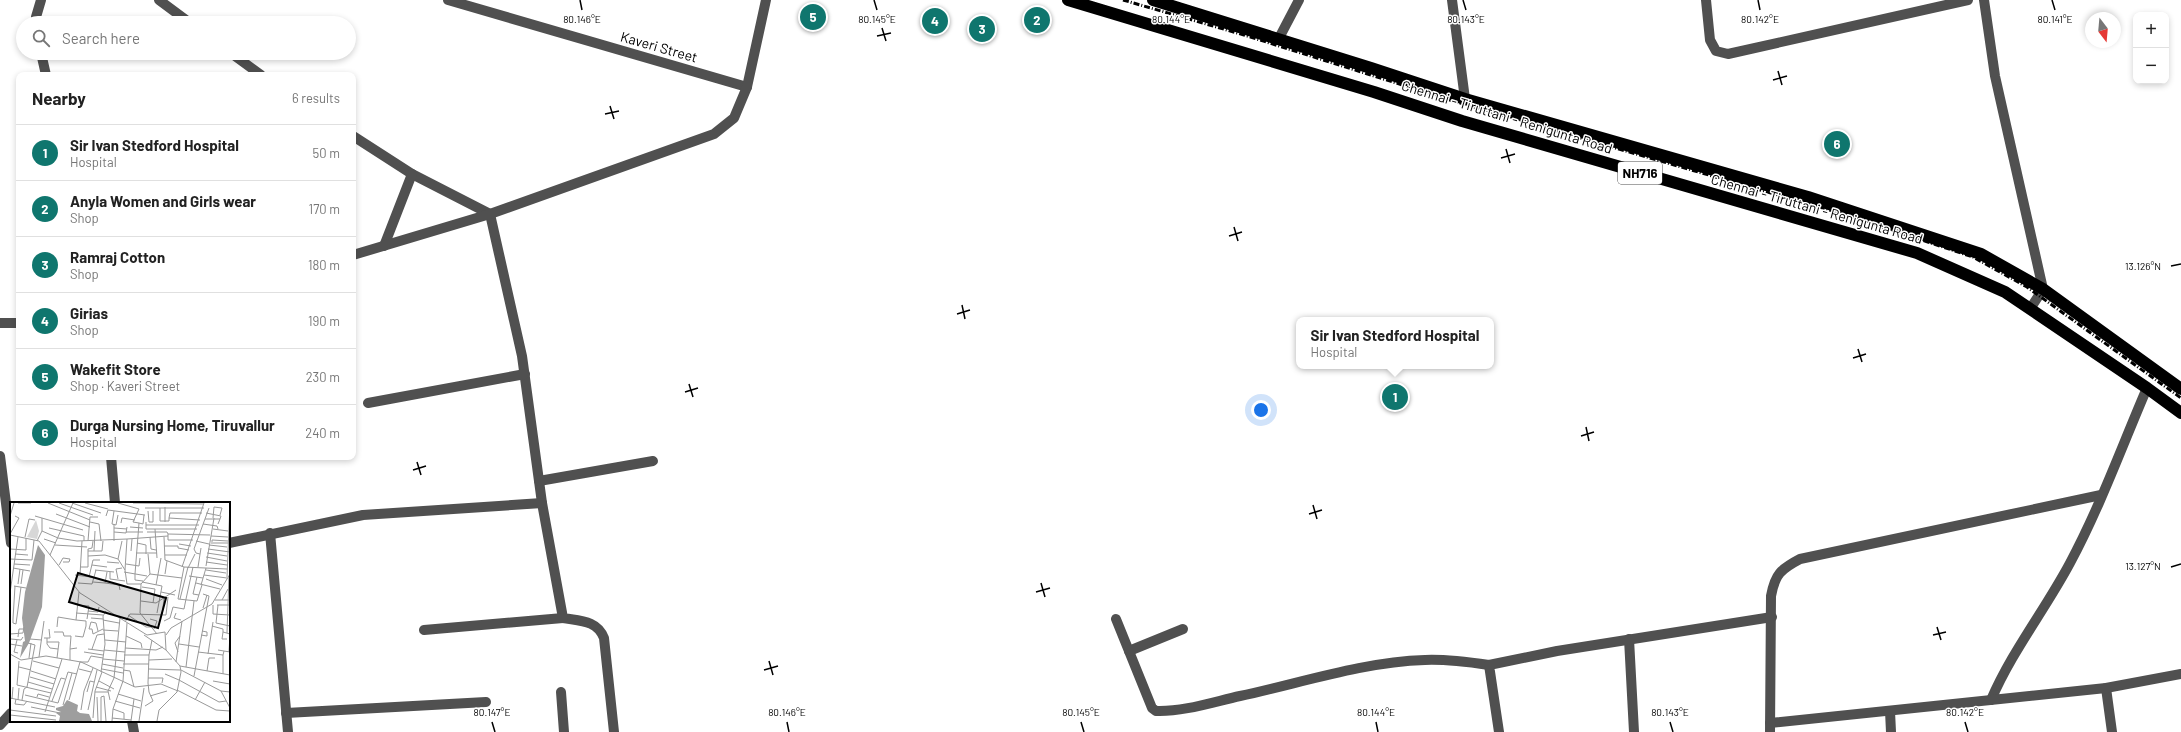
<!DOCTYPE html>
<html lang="en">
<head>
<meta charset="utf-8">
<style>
	body { margin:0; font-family:Barlow,sans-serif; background:#f2f2f2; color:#222 }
	.controls { position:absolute; right:12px; top:12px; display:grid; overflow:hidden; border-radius:8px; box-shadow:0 2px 6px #0003 }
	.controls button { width:36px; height:36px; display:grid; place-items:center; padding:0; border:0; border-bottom:1px solid #e0e0e0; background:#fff; color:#222; font:20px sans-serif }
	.compass { position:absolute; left:2085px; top:12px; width:36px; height:36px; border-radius:50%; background:#fff; box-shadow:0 2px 6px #0003; rotate:164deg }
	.you { position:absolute; left:1261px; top:410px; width:14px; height:14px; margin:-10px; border:3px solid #fff; border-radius:50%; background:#1a73e8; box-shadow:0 0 0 6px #1a73e833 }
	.badge { display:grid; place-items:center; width:26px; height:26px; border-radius:50%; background:#0f766e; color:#fff; font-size:13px; font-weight:700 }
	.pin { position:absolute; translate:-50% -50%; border:2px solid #fff; box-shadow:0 1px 4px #0006 }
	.popup { position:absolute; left:1296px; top:317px; width:198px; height:52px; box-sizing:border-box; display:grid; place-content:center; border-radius:8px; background:#fff; filter:drop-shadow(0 1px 3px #0005); font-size:13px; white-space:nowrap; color:#767676 }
	.popup b { font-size:15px; color:#222 }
	.popup::after { content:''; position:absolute; left:50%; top:100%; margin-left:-8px; border:8px solid transparent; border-top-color:#fff }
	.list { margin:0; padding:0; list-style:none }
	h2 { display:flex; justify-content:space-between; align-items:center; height:52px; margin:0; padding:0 16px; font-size:17px }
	h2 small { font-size:13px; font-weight:400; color:#767676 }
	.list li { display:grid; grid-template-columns:26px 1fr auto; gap:12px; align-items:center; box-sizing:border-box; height:56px; padding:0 16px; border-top:1px solid #e0e0e0 }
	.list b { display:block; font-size:15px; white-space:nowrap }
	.list p { margin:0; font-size:13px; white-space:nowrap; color:#767676 }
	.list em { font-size:13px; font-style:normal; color:#767676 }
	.icon { flex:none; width:22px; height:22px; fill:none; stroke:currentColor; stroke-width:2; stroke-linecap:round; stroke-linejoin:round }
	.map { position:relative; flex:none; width:2181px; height:732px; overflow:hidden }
	.search { position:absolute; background:#fff; box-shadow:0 2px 6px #0003; left:16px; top:16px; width:340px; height:44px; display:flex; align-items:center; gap:10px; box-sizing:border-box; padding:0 14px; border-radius:22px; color:#767676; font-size:15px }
	.panel { position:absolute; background:#fff; box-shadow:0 2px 6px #0003; left:16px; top:72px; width:340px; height:388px; border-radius:8px }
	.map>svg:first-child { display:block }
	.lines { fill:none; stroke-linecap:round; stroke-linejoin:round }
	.minor { stroke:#505050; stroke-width:10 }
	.highway { stroke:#000; stroke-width:12 }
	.rail { stroke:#000; stroke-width:3; stroke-dasharray:6 2 1 2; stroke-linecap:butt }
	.ticks { fill:none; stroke:#000; stroke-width:1.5 }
	.labels { text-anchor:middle; stroke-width:3; stroke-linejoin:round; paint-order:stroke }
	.shield { fill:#fff; stroke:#4c4c4c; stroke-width:1 }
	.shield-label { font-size:13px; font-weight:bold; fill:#000 }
	.street-label { font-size:14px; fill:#000; stroke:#fff }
	.inset-road { fill:none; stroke:#999; stroke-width:1 }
	.view { fill:#000; fill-opacity:0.15; stroke:#000; stroke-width:2 }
	.inset-edge { fill:none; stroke:#000; stroke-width:2 }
	.ticks-label { font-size:10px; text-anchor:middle; fill:#000; stroke:#fff; stroke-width:3; stroke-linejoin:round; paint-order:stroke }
</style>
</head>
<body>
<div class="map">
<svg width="2181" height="732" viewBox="0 0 2181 732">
	<rect width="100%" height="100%" fill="#fff"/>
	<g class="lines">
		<g class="minor">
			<path d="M 159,0 L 190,23"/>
			<path d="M 448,0 L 747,87"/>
			<path d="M 1452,0 L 1465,99"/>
			<path d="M 1706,0 L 1710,40 L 1716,51 L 1728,54 L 1968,0"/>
			<path d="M 1984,0 L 1995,76 L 2043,289 L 2030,309"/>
			<path d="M 37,23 L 36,17 L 41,0"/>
			<path d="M 1278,40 L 1299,0"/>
			<path d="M 41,53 L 46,75"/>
			<path d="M 231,53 L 261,75"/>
			<path d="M 353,136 L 412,174 L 490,214 L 522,356 L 542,503 L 563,618 C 580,621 597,620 604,638 L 614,732"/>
			<path d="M 384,246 L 412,174"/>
			<path d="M 353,255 L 490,214 L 714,134 L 734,118 L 747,87 L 766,0"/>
			<path d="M 0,323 L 19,323"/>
			<path d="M 368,403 L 525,374"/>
			<path d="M 0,456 L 11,543"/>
			<path d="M 111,457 L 115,503"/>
			<path d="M 539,481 L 653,461"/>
			<path d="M 270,533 L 288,732"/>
			<path d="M 229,543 L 363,515 L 542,503"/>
			<path d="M 1116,619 L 1152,708 L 1156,711 C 1183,712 1213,702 1240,696 C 1301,683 1362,662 1425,660 C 1447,659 1468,662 1489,665"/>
			<path d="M 424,630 L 563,618"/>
			<path d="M 1629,639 L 1634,732"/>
			<path d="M 1129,651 L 1183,629"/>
			<path d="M 2106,688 L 2112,732"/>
			<path d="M 561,692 L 564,732"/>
			<path d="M 1991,700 C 2012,651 2045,610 2070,563 C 2100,507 2122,446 2147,388"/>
			<path d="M 1890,711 L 1891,732"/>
			<path d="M 286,713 L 486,702"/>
			<path d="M 132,721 L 134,732"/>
			<path d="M 1770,723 L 2106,688 L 2181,674"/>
			<path d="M 0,725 L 11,713"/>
			<path d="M 1499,732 L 1489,665 L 1557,651 L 1772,617"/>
			<path d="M 1770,732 L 1771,596 C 1775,574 1781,569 1800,559 L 2101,495"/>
		</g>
		<g class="highway">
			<path d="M 1068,0 L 1374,92 L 1462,121 L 1917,253 L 2005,292 L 2147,388 L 2181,413"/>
			<path d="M 1153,0 L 1371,68 L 1465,99 L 1808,197 L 1981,254 L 2043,289 L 2181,389"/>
		</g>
		<path class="rail" d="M 1123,0 L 1244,35 L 1453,101 L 1840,213 L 1973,257 L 2027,287 L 2181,398"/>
	</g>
	<path class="ticks" d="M 580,0 L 582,10M 874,0 L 877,10M 1169,0 L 1171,10M 1463,0 L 1466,10M 1758,0 L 1760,10M 2052,0 L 2055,10M 882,28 L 886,41M 877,36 L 891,33M 1778,71 L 1782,85M 1773,80 L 1787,76M 610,106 L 614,119M 605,114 L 619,111M 1506,149 L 1510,163M 1501,158 L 1515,154M 1234,227 L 1238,241M 1229,236 L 1242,232M 2171,266 L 2181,264M 962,305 L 965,319M 957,314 L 970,310M 1858,349 L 1862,362M 1853,358 L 1866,354M 689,384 L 693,397M 685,392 L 698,388M 1586,427 L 1589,441M 1581,436 L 1594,432M 417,462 L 421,475M 413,470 L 426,466M 1313,505 L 1317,519M 1309,514 L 1322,510M 2171,567 L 2181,564M 1041,583 L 1045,597M 1036,592 L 1050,588M 1937,627 L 1941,640M 1933,635 L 1946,632M 769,661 L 773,675M 764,670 L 778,666M 492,722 L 495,732M 787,722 L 789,732M 1081,722 L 1084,732M 1376,722 L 1378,732M 1670,722 L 1673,732M 1965,722 L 1968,732"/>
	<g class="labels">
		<rect class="shield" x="1618" y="162" width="44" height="22" rx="3"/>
		<g class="shield-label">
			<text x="1640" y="178">NH716</text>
		</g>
		<g class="street-label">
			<text transform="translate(659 47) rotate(16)" y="5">Kaveri Street</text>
			<text transform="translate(1507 117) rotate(17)" y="5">Chennai - Tiruttani - Renigunta Road</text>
			<text transform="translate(1817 209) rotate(16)" y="5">Chennai - Tiruttani - Renigunta Road</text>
		</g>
	</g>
	<g transform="translate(10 502)">
		<rect width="220" height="220" fill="#fff"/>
		<path d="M 26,18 L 29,29 L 27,37 L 17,35 Z" fill="#d7d7d7"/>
		<path d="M 28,43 L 35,53 L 32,105 L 19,141 L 10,156 L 13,140 L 15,139 L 12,116 L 15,90 ZM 57,198 L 68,203 L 67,209 L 70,211 L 79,212 L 82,219 L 49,219 L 50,214 L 46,211 L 51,210 L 46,208 L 46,206 L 53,204 Z" fill="#9e9e9e"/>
		<path class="inset-road" d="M 8,1 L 21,1M 38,1 L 80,18M 49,1 L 83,13M 62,1 L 91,11M 75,1 L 98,7M 108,1 L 129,7 L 123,20 L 129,21 L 125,72M 123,1 L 194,2M 135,6 L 194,6M 150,6 L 150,19 L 159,19 L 159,16M 104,9 L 102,22 L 106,23 L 108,13M 138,9 L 139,20 L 143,20 L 143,9M 196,11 L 211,14 L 210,17M 46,12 L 80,25M 0,14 L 4,1M 25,14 L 73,28M 96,14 L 98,8 L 135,13M 203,16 L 204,5 L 212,6 L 210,13M 195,17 L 210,17 L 208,22M 190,18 L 159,16 L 160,11 L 192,11M 80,20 L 89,22 L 91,39M 136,20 L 136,27 L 187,27M 155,20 L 155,5M 111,21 L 112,16 L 125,18M 129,21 L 133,22 L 134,13M 193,22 L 207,24 L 208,27M 136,23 L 189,23M 120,25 L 133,26M 39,26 L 74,34 L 74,39M 104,26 L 117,27M 145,27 L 147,56M 203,27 L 218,29M 32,29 L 48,36 L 67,39 L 117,37M 104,30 L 116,31 L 117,25M 116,30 L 133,30M 137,30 L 157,30 L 158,32M 0,32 L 9,16 L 5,14M 0,33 L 29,39 L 70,91 L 105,113 L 137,133 L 155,130 L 156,148 L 170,164 L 171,170 L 167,190 L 149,208 L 147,219M 158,34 L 158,38 L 183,38M 201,34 L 218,35M 15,35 L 19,17 L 25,18M 140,35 L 141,47 L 146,48M 154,35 L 155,58 L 174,65 L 217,67M 34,37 L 46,41M 27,39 L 32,29 L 32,16M 78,39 L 80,15 L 88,15M 104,39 L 104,22M 112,39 L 108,57 L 115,68 L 117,82M 186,39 L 199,42M 202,40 L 202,38 L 218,39M 127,41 L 136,43 L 136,52M 201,41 L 218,41M 169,42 L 181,44M 45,43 L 77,45M 199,43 L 217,45M 154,44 L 168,44 L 168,46 L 179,48M 0,47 L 16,48 L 16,36M 198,47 L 220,50M 78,49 L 84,49 L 85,29M 84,49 L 92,49 L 93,39M 121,49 L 122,37M 126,51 L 147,51M 197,51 L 217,54M 5,52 L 18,53M 138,52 L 140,72M 190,52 L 186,51 L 184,47 L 199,6M 40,53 L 63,1M 155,53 L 177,53M 78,54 L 95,53 L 108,57M 196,55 L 217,59M 0,57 L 22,58 L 24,38M 97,60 L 109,61M 196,60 L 217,63M 4,62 L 20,63M 116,62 L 129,64 L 130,56M 49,63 L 53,56 L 60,57 L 59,60 L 53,60M 82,63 L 97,65M 196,64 L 204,16M 71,65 L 78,65 L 78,47 L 82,46 L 83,39M 172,65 L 194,1M 174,65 L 168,97 L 187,99 L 192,83M 188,65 L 191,46M 3,66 L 20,69M 178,66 L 185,52M 85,68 L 104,70M 115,68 L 117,37 L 158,34 L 158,32 L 200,33M 196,68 L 216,71M 100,70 L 100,77 L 115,79M 114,70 L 137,74M 125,72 L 125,78 L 133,79M 155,72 L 157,59M 65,73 L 81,75M 70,73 L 72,39M 194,73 L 217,76M 179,74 L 193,76M 79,75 L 83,58 L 90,58M 187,75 L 183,92 L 189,93M 217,75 L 220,1M 108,77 L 106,67 L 112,66M 196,77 L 212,83M 83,80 L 95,81 L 97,70M 132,80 L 152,84 L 147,111M 68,81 L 82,82 L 86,68M 95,81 L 109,83 L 110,88M 186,81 L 210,87M 8,82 L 10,67M 11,82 L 13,68M 117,82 L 131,82M 146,83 L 151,56M 191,83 L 196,66M 4,84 L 16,86M 5,84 L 3,117 L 3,121 L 6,122 L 11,85M 132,85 L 145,87 L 143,101M 151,90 L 165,93M 0,91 L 8,35M 170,97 L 178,65M 176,97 L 183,65M 205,98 L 219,98M 212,98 L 218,87M 131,99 L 146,101 L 166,88M 67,103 L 79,104 L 77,117M 203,103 L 203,112 L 220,113M 207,103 L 220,103M 208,103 L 206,121 L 220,124M 193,106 L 197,93M 78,109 L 88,110 L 89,105M 66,111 L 93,113M 166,111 L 164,116 L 171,118M 118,113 L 136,125 L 142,125M 152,113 L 154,97M 81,116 L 93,117M 140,117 L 147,119 L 144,127M 93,118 L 109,121M 154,119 L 160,116 L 163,105 L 174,107 L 176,97M 115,120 L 120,112 L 156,113 L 158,95M 202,124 L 213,127 L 213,130 L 220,132M 47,125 L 48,115 L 66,118 L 69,90M 93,128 L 108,129M 88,129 L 86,121 L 81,120 L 79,127 L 82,127 L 83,132 L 93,127M 44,130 L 53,130 L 54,134 L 61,134 L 60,147M 213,130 L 212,137 L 217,137M 217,131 L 219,74M 0,132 L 13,131 L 14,125M 147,132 L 130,111 L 131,82 L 140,72 L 172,76M 134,133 L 156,148M 156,133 L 161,126 L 202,102 L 220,72M 191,133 L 197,134 L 197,130 L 192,129M 65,134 L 73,135 L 76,124 L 76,119 L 66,118M 116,134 L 131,141 L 132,146M 8,135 L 9,127 L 14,127M 34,136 L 37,136 L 37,142 L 40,146 L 48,147M 37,136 L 40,136 L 39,127M 1,137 L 11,138 L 13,135M 20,137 L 32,138M 7,138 L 4,150 L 8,151M 95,138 L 116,140M 37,140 L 49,140 L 47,156M 0,142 L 12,144M 169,142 L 189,145M 115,146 L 146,148 L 153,145M 78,147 L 94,149M 82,147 L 87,133 L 94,132M 94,148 L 115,150M 208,148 L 220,150M 74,150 L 93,153M 168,150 L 165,141 L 170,134M 188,150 L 213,153 L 214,149M 219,150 L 220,132M 0,152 L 11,158 L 36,154 L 71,160 L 125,185 L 151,182 L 168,189M 198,152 L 203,120M 114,153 L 139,153M 29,155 L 34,119M 19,156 L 21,141M 93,157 L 114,159M 60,158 L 60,147 L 67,146M 139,158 L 162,157M 9,159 L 7,183 L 41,191M 23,159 L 49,166M 166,160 L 172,119M 92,162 L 113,166M 113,162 L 139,162M 170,164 L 220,173M 9,165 L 21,168M 176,165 L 184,99M 69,167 L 81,170M 92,167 L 113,171M 139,167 L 170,168M 113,168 L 120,169 L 124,185M 171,168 L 211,189 L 220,190M 21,169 L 46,177M 197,169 L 199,156 L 205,156M 91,170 L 95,142 L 93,114 L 96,109M 155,172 L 169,178M 213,172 L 213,153M 184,174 L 199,94 L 193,92M 20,175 L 44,182M 138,176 L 153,176 L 152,181M 169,178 L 209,200 L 216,199M 89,179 L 104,187M 203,179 L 220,182M 18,180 L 42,187M 17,185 L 25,143 L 18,141M 86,185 L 101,189M 167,188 L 206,208 L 220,209M 211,189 L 220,206M 77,190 L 80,179 L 84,180M 85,190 L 98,190M 108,192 L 131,199M 15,193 L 48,201 L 58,170 L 67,172M 140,194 L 157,189M 27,195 L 28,192 L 39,195M 87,195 L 88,219M 0,196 L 45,205M 2,197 L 3,185M 6,197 L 5,202 L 14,203 L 17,199M 8,198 L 9,186M 12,198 L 14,187 L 17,185M 59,198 L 70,160 L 78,160 L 81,154 L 93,156M 100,198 L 98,189 L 104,176 L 110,116M 185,198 L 195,180M 42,199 L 51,176 L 55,177M 105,199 L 130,206M 53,203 L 62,171M 135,204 L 143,199 L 139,190 L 138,181 L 139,153 L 142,138M 21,205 L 50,211M 103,207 L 114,211 L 114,217M 0,208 L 46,214M 71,208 L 74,189 L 83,166M 78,208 L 87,168M 35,210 L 52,157M 0,213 L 46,218M 83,216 L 85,189 L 92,170M 102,216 L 121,218M 91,219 L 91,195 L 94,194 L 96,219M 102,219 L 103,207 L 113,179 L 117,121M 121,219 L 124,197M 129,219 L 134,186"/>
		<path class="view" d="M 68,71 L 156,96 L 148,126 L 59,100 Z"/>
		<rect width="220" height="220" class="inset-edge"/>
	</g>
	<g class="ticks-label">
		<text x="582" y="23">80.146°E</text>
		<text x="877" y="23">80.145°E</text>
		<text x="1171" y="23">80.144°E</text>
		<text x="1466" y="23">80.143°E</text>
		<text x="1760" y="23">80.142°E</text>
		<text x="2055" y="23">80.141°E</text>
		<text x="2143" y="270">13.126°N</text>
		<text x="2143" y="570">13.127°N</text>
		<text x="492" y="716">80.147°E</text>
		<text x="787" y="716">80.146°E</text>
		<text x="1081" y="716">80.145°E</text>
		<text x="1376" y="716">80.144°E</text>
		<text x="1670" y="716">80.143°E</text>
		<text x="1965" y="716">80.142°E</text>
	</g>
</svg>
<div class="controls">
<button>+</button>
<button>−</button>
</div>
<svg class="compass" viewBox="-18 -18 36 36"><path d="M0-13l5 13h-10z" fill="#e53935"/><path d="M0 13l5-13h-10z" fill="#767676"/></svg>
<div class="you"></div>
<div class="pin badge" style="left:1395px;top:397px">1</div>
<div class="popup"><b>Sir Ivan Stedford Hospital</b>Hospital</div>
<div class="pin badge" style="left:1037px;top:20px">2</div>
<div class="pin badge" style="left:982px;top:29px">3</div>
<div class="pin badge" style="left:935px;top:21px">4</div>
<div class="pin badge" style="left:813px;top:17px">5</div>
<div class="pin badge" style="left:1837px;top:144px">6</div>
<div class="search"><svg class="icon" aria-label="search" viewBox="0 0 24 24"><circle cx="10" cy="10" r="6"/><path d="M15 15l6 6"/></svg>Search here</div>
<section class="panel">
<h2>Nearby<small>6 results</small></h2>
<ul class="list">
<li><span class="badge">1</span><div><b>Sir Ivan Stedford Hospital</b><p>Hospital</p></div><em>50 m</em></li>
<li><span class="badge">2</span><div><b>Anyla Women and Girls wear</b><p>Shop</p></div><em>170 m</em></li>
<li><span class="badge">3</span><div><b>Ramraj Cotton</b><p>Shop</p></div><em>180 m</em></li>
<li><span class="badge">4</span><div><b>Girias</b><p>Shop</p></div><em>190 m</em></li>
<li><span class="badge">5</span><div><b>Wakefit Store</b><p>Shop · Kaveri Street</p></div><em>230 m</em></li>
<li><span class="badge">6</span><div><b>Durga Nursing Home, Tiruvallur</b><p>Hospital</p></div><em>240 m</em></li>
</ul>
</section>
</div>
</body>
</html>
